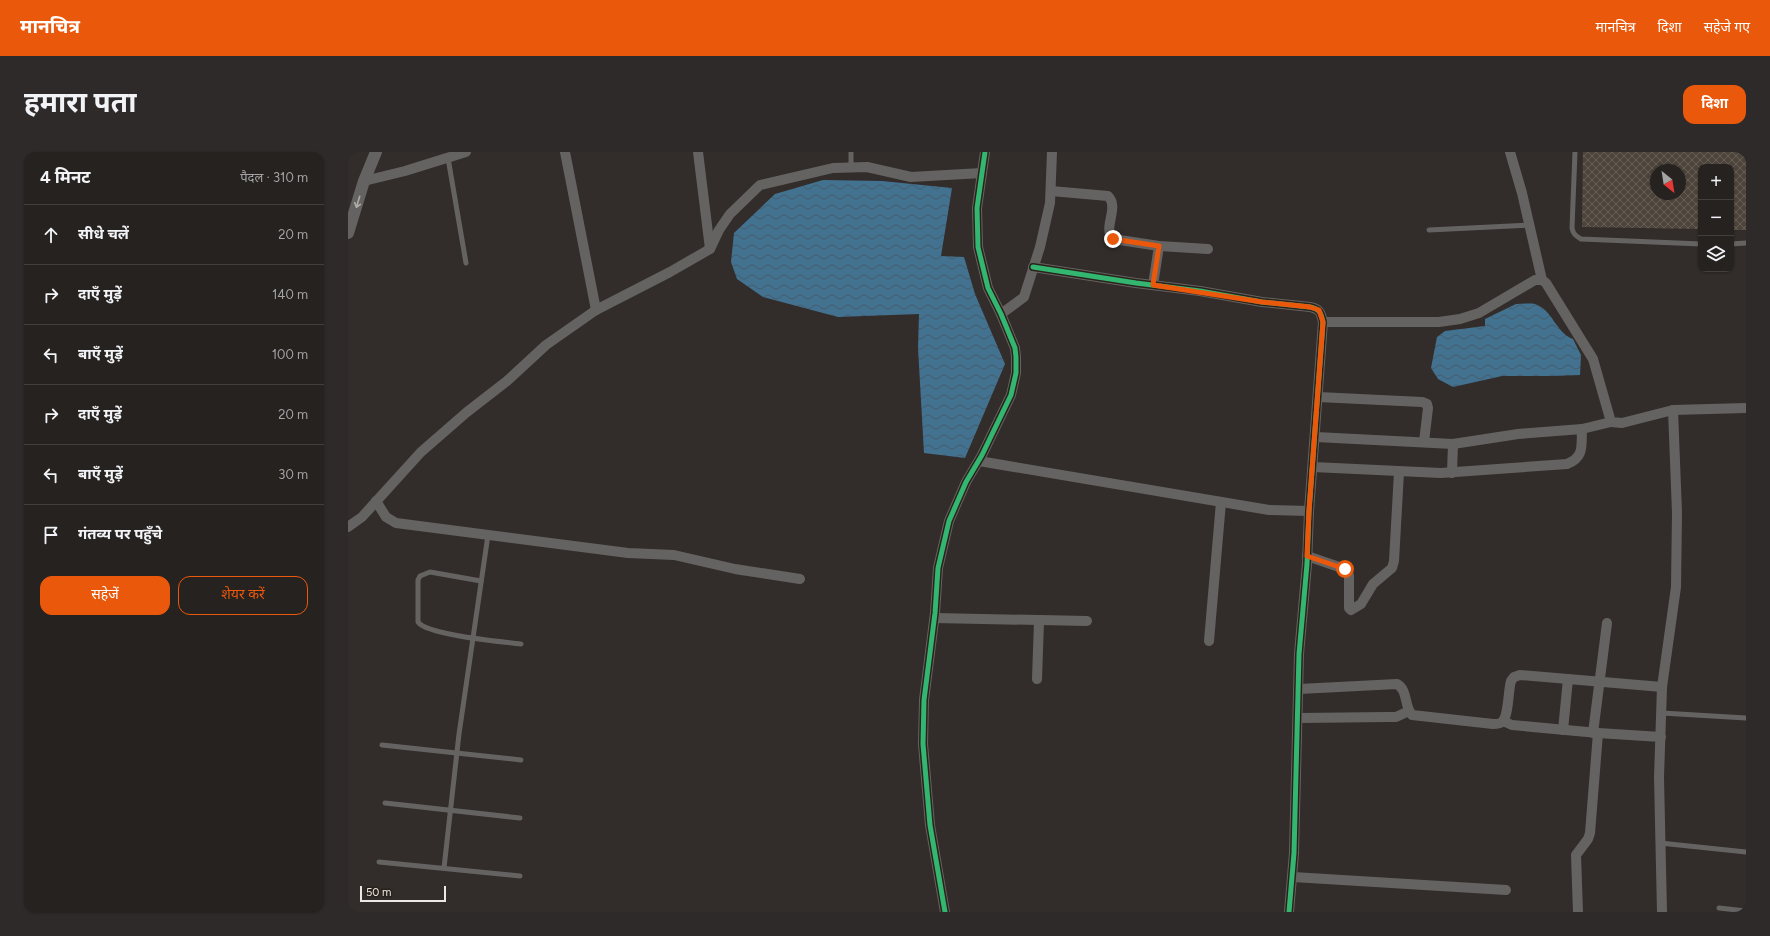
<!DOCTYPE html>
<html lang="hi">
<head>
<meta charset="utf-8">
<style>
	body { margin:0; font-family:Figtree,"Noto Sans Devanagari",sans-serif; background:#2e2a29; color:#f1f3f6 }
	.controls { position:absolute; right:12px; top:12px; display:grid; overflow:hidden; border-radius:8px; box-shadow:0 1px 3px #0004 }
	.controls button { width:36px; height:36px; display:grid; place-items:center; padding:0; border:0; border-bottom:1px solid #423f3e; background:#262220; color:#f1f3f6; font:20px sans-serif }
	.compass { position:absolute; left:1302px; top:12px; width:36px; height:36px; border-radius:50%; background:#262220; box-shadow:0 1px 3px #0004; rotate:150deg }
	.scale { position:absolute; left:12px; bottom:10px; width:86px; box-sizing:border-box; padding-left:4px; border:2px solid #ede8e4; border-top:0; font-size:11px; line-height:14px; white-space:nowrap; color:#ede8e4; -webkit-text-stroke:3px #2a231c; paint-order:stroke }
	.stop { position:absolute; width:12px; height:12px; margin:-9px; border:3px solid #ea580c; border-radius:50%; background:#fff }
	.stop.end { background:#ea580c; border-color:#fff; box-shadow:0 1px 4px #0008 }
	.list { margin:0; padding:0; list-style:none }
	h2 { display:flex; justify-content:space-between; align-items:center; height:52px; margin:0; padding:0 16px; font-size:17px }
	h2 small { font-size:13px; font-weight:400; color:#a4a4a5 }
	.list li { display:grid; grid-template-columns:26px 1fr auto; gap:12px; align-items:center; box-sizing:border-box; height:60px; padding:0 16px; border-top:1px solid #423f3e }
	.list b { display:block; font-size:15px; white-space:nowrap }
	.list em { font-size:13px; font-style:normal; color:#a4a4a5 }
	.actions { display:flex; gap:8px; padding:12px 16px }
	.actions a { flex:1; padding:9px 0; border:1px solid #ea580c; border-radius:12px; text-align:center; font-size:14px; color:#ea580c }
	.actions .main { background:#ea580c; color:#fff }
	.icon { flex:none; width:22px; height:22px; fill:none; stroke:currentColor; stroke-width:2; stroke-linecap:round; stroke-linejoin:round }
	.map { position:relative; flex:none; width:1398px; height:760px; overflow:hidden; border-radius:12px }
	header { display:flex; align-items:center; gap:24px; box-sizing:border-box; height:56px; padding:0 20px; background:#ea580c; color:#fff }
	header strong { font-size:19px }
	nav { display:flex; gap:22px; margin-inline-start:auto; font-size:14px }
	.intro { display:flex; align-items:center; justify-content:space-between; box-sizing:border-box; height:96px; padding:0 24px }
	h1 { margin:0; font-size:28px }
	.button { padding:10px 18px; border-radius:12px; background:#ea580c; color:#fff; font-size:14px; font-weight:700 }
	main { display:flex; gap:24px; padding:0 24px }
	aside { flex:1; background:#262220; border-radius:12px; box-shadow:0 1px 3px #0004 }
	.map>svg:first-child { display:block }
	.water { fill:url(#water-waves) }
	.building { fill:url(#building-cross-hatch); fill-rule:evenodd; filter:url(#shadow) }
	.lines { fill:none; stroke-linecap:round; stroke-linejoin:round }
	.service { stroke:#656361; stroke-width:5 }
	.minor { stroke:#656361; stroke-width:10 }
	.tertiary { stroke:#656361; stroke-width:12 }
	.cycleway-casing { stroke:#2a231c; stroke-width:8 }
	.cycleway { stroke:#33b770; stroke-width:5 }
	.oneway { stroke:#b0aca9 }
	.route { stroke:#ea580c; stroke-width:5 }
</style>
</head>
<body>
<header>
<strong>मानचित्र</strong>
<nav><a>मानचित्र</a><a>दिशा</a><a>सहेजे गए</a></nav>
</header>
<div class="intro"><h1>हमारा पता</h1><a class="button">दिशा</a></div>
<main>
<aside>
<h2>4 मिनट<small>पैदल · 310 m</small></h2>
<ul class="list">
<li><svg class="icon" aria-label="ahead" viewBox="0 0 24 24"><path d="M12 20V5M6 11l6-6 6 6"/></svg><div><b>सीधे चलें</b></div><em>20 m</em></li>
<li><svg class="icon" aria-label="right" viewBox="0 0 24 24"><path d="M7 20v-9h11M14 6l5 5-5 5"/></svg><div><b>दाएँ मुड़ें</b></div><em>140 m</em></li>
<li><svg class="icon" aria-label="left" viewBox="0 0 24 24"><path d="M17 20v-9H6M10 6l-5 5 5 5"/></svg><div><b>बाएँ मुड़ें</b></div><em>100 m</em></li>
<li><svg class="icon" aria-label="right" viewBox="0 0 24 24"><path d="M7 20v-9h11M14 6l5 5-5 5"/></svg><div><b>दाएँ मुड़ें</b></div><em>20 m</em></li>
<li><svg class="icon" aria-label="left" viewBox="0 0 24 24"><path d="M17 20v-9H6M10 6l-5 5 5 5"/></svg><div><b>बाएँ मुड़ें</b></div><em>30 m</em></li>
<li><svg class="icon" aria-label="arrive" viewBox="0 0 24 24"><path d="M6 21V4h12l-3 4 3 4H6"/></svg><div><b>गंतव्य पर पहुँचे</b></div></li>
</ul>
<div class="actions"><a class="main">सहेजें</a><a>शेयर करें</a></div>
</aside>
<div class="map">
<svg width="1398" height="760" viewBox="0 0 1398 760">
	<defs>
		<pattern id="water-waves" width="16" height="10" patternUnits="userSpaceOnUse"><rect width="16" height="10" fill="#437291"/><path d="M0 5q4-4 8 0t8 0" fill="none" stroke="#455c6a"/></pattern>
		<pattern id="building-cross-hatch" width="8" height="8" patternUnits="userSpaceOnUse"><rect width="8" height="8" fill="#4d443b"/><path d="M0 0l8 8M0 8l8-8" fill="none" stroke="#675f57"/></pattern>
		<filter id="shadow"><feDropShadow dx="3.5" dy="-3.5" stdDeviation="2" flood-color="#0009"/></filter>
	</defs>
	<rect width="100%" height="100%" fill="#322d2a"/>
	<g class="water">
		<path d="M 475,28 L 534,29 L 604,36 L 593,104 L 616,105 L 627,142 L 657,212 L 617,306 L 576,301 L 570,196 L 571,162 L 490,165 L 415,145 L 389,127 L 383,110 L 386,81 L 427,42 Z"/>
		<path d="M 1168,152 C 1174,152 1182,151 1187,152 C 1204,157 1208,181 1225,187 L 1233,203 L 1232,223 L 1204,224 L 1154,224 L 1105,235 L 1090,227 L 1083,216 L 1089,185 L 1097,179 L 1137,174 L 1137,167 Z"/>
	</g>
	<path class="building" d="M 1235,0 L 1398,0 L 1398,78 L 1383,78 L 1383,15 L 1353,15 L 1353,77 L 1234,75 ZM 1308,18 L 1332,18 L 1332,42 L 1308,42 Z"/>
	<g class="lines">
		<g class="service">
			<path d="M 503,0 L 503,16"/>
			<path d="M 1227,0 L 1224,76 C 1225,82 1228,84 1233,87 L 1353,92"/>
			<path d="M 100,6 L 118,111"/>
			<path d="M 1081,78 L 1181,73"/>
			<path d="M 1383,92 L 1398,91"/>
			<path d="M 133,429 L 82,420 L 72,424 L 70,428 L 70,470 C 79,483 155,490 173,492"/>
			<path d="M 1314,561 L 1398,566"/>
			<path d="M 34,593 L 173,608"/>
			<path d="M 37,651 L 172,666"/>
			<path d="M 1312,691 L 1398,700"/>
			<path d="M 31,710 L 172,724"/>
			<path d="M 96,716 L 111,582 L 140,383"/>
			<path d="M 1371,756 L 1398,759"/>
		</g>
		<g class="minor">
			<path d="M 217,0 L 248,158"/>
			<path d="M 350,0 L 362,97"/>
			<path d="M 1162,0 L 1174,41 L 1194,128"/>
			<path d="M 16,29 L 57,19 L 118,0"/>
			<path d="M 703,39 L 760,44 C 772,56 754,75 765,87 L 811,94 L 860,97"/>
			<path d="M 685,115 L 788,131 L 852,139 L 914,150 L 962,155 C 972,157 973,161 975,170 L 961,359 L 959,412 L 951,502 L 946,701 L 941,760"/>
			<path d="M 805,133 L 811,94"/>
			<path d="M 653,162 L 676,145 L 692,95 L 702,51 L 704,0"/>
			<path d="M 975,170 L 1091,170 L 1112,167 L 1131,161 L 1187,128 L 1194,128 L 1198,131 L 1245,207 L 1263,270 L 1274,271 L 1325,258 L 1398,256"/>
			<path d="M 970,245 L 1074,250 L 1079,252 L 1080,256 L 1076,290"/>
			<path d="M 968,285 L 1105,292 L 1170,282 L 1234,277 L 1263,270"/>
			<path d="M 631,309 L 921,358 L 961,359"/>
			<path d="M 965,315 L 1093,321 L 1219,312 C 1237,305 1233,293 1234,277"/>
			<path d="M 1104,321 L 1105,292"/>
			<path d="M 28,349 L 38,365 L 48,371 L 280,401 L 326,403 L 387,417 L 452,427"/>
			<path d="M 0,375 L 14,365 L 73,300 L 119,260 L 159,229 L 198,193 L 248,158 L 322,120 L 362,97 L 371,78 L 382,62 L 412,33 L 485,16 L 519,15 L 563,25 L 634,21"/>
			<path d="M 959,404 L 997,417 L 1000,420 L 1001,424 L 1001,456 L 1003,458 L 1013,452 L 1025,432 L 1044,416 L 1046,409 L 1051,320"/>
			<path d="M 587,466 L 739,469"/>
			<path d="M 861,489 L 873,350"/>
			<path d="M 689,527 L 691,469"/>
			<path d="M 951,537 L 1049,532 C 1060,538 1056,554 1064,563 L 1145,572 C 1148,572 1152,572 1154,570 C 1161,564 1160,538 1163,529 L 1166,525 L 1172,523 L 1314,535"/>
			<path d="M 951,566 L 1040,565 L 1048,565 L 1061,559"/>
			<path d="M 1155,569 L 1164,573 L 1250,581 L 1313,585"/>
			<path d="M 1215,578 L 1220,527"/>
			<path d="M 1245,581 L 1259,471"/>
			<path d="M 945,725 L 1158,738"/>
			<path d="M 597,760 L 582,673 L 575,592 L 576,548 L 587,461 L 590,416 L 601,369 L 618,330 L 634,303 L 663,243 L 668,221 L 668,205 L 667,196 L 653,162 L 640,136 L 630,95 L 629,56 L 637,0"/>
			<path d="M 1230,760 L 1228,703 L 1240,687 L 1242,681 L 1250,581"/>
			<path d="M 1314,760 L 1311,625 L 1314,535 L 1328,435 L 1329,361 L 1325,258"/>
		</g>
		<path class="tertiary" d="M 0,81 L 16,29 L 28,0"/>
		<defs>
			<g id="cycleway">
				<path d="M 685,115 L 788,131 L 852,139 L 914,150 L 962,155 C 972,157 973,161 975,170 L 961,359 L 959,412 L 951,502 L 946,701 L 941,760"/>
				<path d="M 597,760 L 582,673 L 575,592 L 576,548 L 587,461 L 590,416 L 601,369 L 618,330 L 634,303 L 663,243 L 668,221 L 668,205 L 667,196 L 653,162 L 640,136 L 630,95 L 629,56 L 637,0"/>
			</g>
		</defs>
		<use href="#cycleway" class="cycleway-casing"/>
		<use href="#cycleway" class="cycleway"/>
	</g>
	<defs><path id="oneway-shaft" d="M-6 0H5M1.5-3L5.5 0L1.5 3" fill="none" stroke-width="1.6" stroke-linecap="round" stroke-linejoin="round"/></defs>
	<use class="oneway" href="#oneway-shaft" transform="translate(10 50) rotate(107)"/>
	<g class="lines">
		<path class="route" d="M 765,87 L 811,94 L 805,133 L 914,150 L 962,155 L 971,158 L 975,170 L 961,359 L 959,404 L 997,417"/>
	</g>
</svg>
<div class="controls">
<button>+</button>
<button>−</button>
<button><svg class="icon" aria-label="layers" viewBox="0 0 24 24"><path d="M12 4l9 5-9 5-9-5zM3 14l9 5 9-5"/></svg></button>
</div>
<svg class="compass" viewBox="-18 -18 36 36"><path d="M0-13l5 13h-10z" fill="#e53935"/><path d="M0 13l5-13h-10z" fill="#a4a4a5"/></svg>
<div class="scale">50 m</div>
<div class="stop" style="left:997px;top:417px"></div>
<div class="stop end" style="left:765px;top:87px"></div>
</div>
</main>
</body>
</html>
